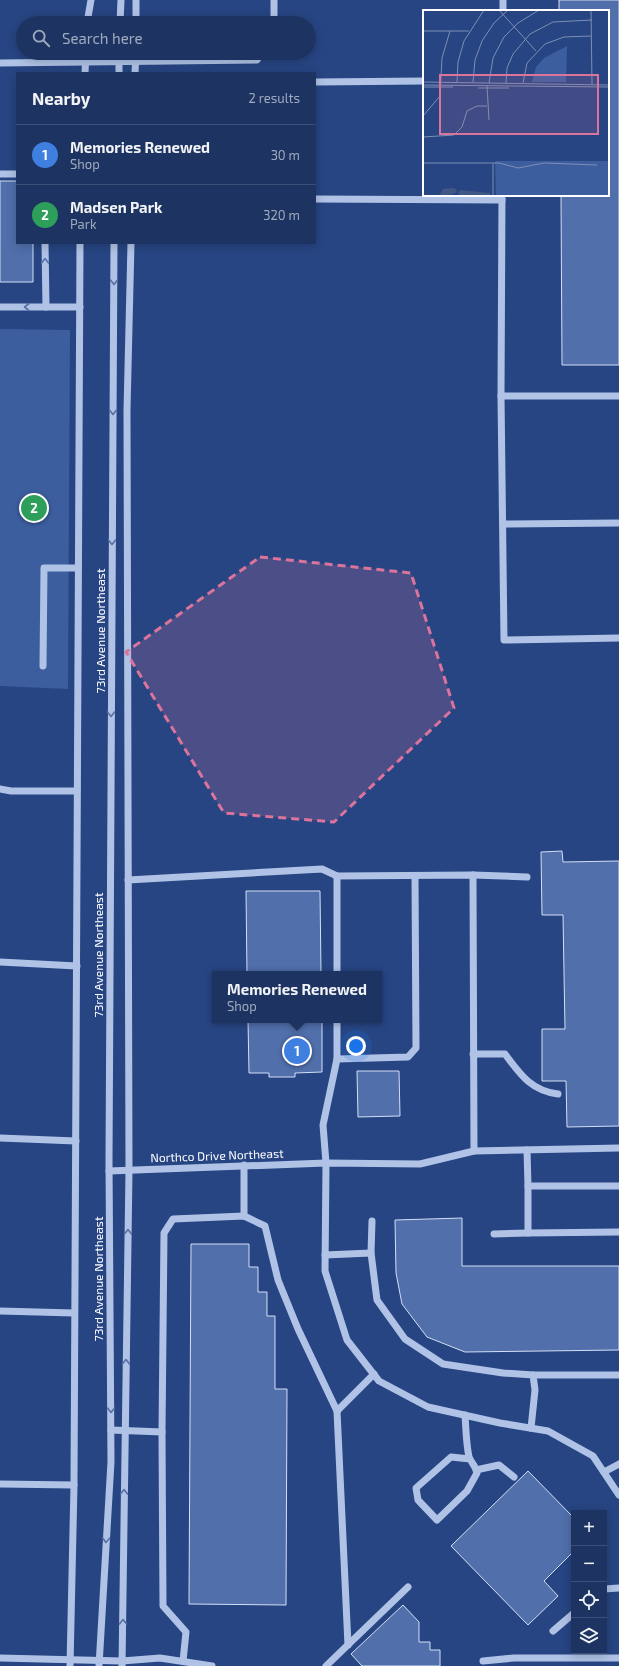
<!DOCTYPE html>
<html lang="en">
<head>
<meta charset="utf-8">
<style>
	body { margin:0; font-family:"Exo 2",sans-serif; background:#2a3f6b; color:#f1f3f6 }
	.controls { position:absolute; right:12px; bottom:12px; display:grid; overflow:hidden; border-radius:0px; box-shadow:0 2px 10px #0003 }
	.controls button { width:36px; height:36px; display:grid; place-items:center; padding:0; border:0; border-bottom:1px solid #3b4f77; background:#1d3462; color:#f1f3f6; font:20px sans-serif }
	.you { position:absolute; left:356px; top:1046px; width:14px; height:14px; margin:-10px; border:3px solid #fff; border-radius:50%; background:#1a73e8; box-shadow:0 0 0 6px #1a73e833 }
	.badge { display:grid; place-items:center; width:26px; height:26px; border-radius:50%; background:#bca0f2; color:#fff; font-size:13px; font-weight:700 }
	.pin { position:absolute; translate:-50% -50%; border:2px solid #fff; box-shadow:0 1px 4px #0006 }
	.popup { position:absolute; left:212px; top:971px; width:170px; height:52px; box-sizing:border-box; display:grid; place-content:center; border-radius:0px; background:#1d3462; filter:drop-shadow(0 1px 3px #0005); font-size:13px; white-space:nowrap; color:#a0aabe }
	.popup b { font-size:15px; color:#f1f3f6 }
	.popup::after { content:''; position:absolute; left:50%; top:100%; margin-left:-8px; border:8px solid transparent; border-top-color:#1d3462 }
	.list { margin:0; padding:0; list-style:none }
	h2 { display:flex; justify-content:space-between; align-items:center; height:52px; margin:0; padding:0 16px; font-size:17px }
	h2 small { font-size:13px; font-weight:400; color:#a0aabe }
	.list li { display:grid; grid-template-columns:26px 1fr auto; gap:12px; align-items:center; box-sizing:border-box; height:60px; padding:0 16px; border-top:1px solid #3b4f77 }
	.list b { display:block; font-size:15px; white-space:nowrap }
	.list p { margin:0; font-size:13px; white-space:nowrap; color:#a0aabe }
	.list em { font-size:13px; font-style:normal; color:#a0aabe }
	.icon { flex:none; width:22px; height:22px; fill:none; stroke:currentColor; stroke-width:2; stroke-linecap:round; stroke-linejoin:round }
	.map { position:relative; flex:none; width:619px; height:1666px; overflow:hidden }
	.search { position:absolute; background:#1d3462; box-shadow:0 2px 10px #0003; left:16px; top:16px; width:300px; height:44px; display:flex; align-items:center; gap:10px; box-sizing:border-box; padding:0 14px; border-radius:22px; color:#a0aabe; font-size:15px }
	.panel { position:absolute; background:#1d3462; box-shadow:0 2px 10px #0003; left:16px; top:72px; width:300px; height:172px; border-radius:0px }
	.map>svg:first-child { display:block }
	.green { fill:#3c5e9f }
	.building { fill:#506fab; stroke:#d3dff5 }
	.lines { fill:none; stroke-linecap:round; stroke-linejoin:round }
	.minor { stroke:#b0c3e7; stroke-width:7 }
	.oneway { stroke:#5771a6 }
	.marked { fill:#da749d; fill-opacity:0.2; stroke:#da749d; stroke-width:3; stroke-dasharray:8 5; stroke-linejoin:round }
	.labels { text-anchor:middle; stroke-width:3; stroke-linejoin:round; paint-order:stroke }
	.street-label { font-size:12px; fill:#fff; stroke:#274583 }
	.inset-road { fill:none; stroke:#7d8fb5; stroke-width:1 }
	.view { fill:#da749d; fill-opacity:0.15; stroke:#da749d; stroke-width:2 }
	.inset-edge { fill:none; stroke:#fff; stroke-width:2 }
</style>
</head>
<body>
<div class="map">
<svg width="619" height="1666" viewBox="0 0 619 1666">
	<rect width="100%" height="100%" fill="#274583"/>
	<path class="green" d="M 0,329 L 70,330 L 68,689 L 0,686 Z"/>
	<g class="building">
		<path d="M 559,0 L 619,0 L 619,365 L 562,365 L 561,195 L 608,195 L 608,11 L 559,11 Z"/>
		<path d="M 0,181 L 17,181 L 17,243 L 33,243 L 33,282 L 0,282 Z"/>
		<path d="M 562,851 L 563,862 L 619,861 L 619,1126 L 567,1127 L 566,1081 L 542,1081 L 542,1029 L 565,1029 L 563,915 L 542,915 L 541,852 Z"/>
		<path d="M 246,891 L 320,891 L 321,974 L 247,974 Z"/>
		<path d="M 248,1020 L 322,1020 L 322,1072 L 295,1073 L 295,1077 L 269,1077 L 269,1073 L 249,1073 Z"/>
		<path d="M 357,1071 L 399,1071 L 400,1116 L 358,1117 Z"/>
		<path d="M 462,1218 L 462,1266 L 619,1266 L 619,1350 L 465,1352 L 427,1337 L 402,1304 L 396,1273 L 395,1220 Z"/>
		<path d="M 191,1244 L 249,1244 L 249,1267 L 258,1267 L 258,1292 L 267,1292 L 267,1316 L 275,1316 L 275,1389 L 287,1389 L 286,1605 L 189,1604 Z"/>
		<path d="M 528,1471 L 574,1518 L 574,1551 L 544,1581 L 558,1596 L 528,1625 L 451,1546 Z"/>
		<path d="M 403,1605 L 419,1622 L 419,1642 L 430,1642 L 430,1650 L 440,1650 L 440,1666 L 362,1666 L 351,1654 Z"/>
	</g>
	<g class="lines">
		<g class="minor">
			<path d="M 274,0 L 274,23"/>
			<path d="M 503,11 L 503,0"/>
			<path d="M 87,23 L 91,0"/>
			<path d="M 120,23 L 121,0"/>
			<path d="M 136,23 L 136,0"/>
			<path d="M 0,63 L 257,60 L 261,53"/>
			<path d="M 85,73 L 86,53"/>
			<path d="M 119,73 L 119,53"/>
			<path d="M 135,73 L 136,53"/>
			<path d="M 315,82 L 424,81"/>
			<path d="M 0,174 L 17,174"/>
			<path d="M 502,195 L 501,396 L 504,640 L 619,638"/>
			<path d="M 315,199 L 502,200"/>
			<path d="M 45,243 L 46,307"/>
			<path d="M 0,307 L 80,307"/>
			<path d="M 501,396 L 619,396"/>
			<path d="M 503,524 L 619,523"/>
			<path d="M 43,666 L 44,568 L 78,568"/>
			<path d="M 0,789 L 11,791 L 77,791"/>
			<path d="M 473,875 L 527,877"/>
			<path d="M 128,880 L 322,869 L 337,876"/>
			<path d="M 0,962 L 77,966"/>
			<path d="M 337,974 L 337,876 L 473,875 L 474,1151"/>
			<path d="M 337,1020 L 337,1059 L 323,1125 L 326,1163 L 325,1271 L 347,1340 L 379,1381 L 428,1407 L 500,1423 L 548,1431 L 593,1456 L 619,1495"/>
			<path d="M 473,1054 L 505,1054 C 520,1074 531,1091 558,1094"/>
			<path d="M 337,1059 L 408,1057 L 416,1048 L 415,876"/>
			<path d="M 0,1138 L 76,1141"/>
			<path d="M 527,1150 L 528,1186 L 619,1186"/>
			<path d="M 244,1165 L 244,1216"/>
			<path d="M 109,1171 L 326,1163 L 420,1164 L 474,1151 L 619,1148"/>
			<path d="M 528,1186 L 528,1233 L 619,1232"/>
			<path d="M 494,1234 L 528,1233"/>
			<path d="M 371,1253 L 372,1221"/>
			<path d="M 325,1255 L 371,1253 L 377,1300 L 405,1339 L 443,1364 L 503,1373 L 533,1375 L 535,1390 L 531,1428"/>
			<path d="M 0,1311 L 74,1313"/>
			<path d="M 533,1375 L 619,1375"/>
			<path d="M 337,1411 L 374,1374"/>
			<path d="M 465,1415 C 466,1429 466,1443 469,1457 C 471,1463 476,1466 477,1473 L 467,1491 L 437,1520 L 418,1500 L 416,1488 L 451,1457 L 470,1459"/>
			<path d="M 111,1430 L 162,1432"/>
			<path d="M 476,1470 L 499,1465 L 514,1477"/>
			<path d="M 604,1472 L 619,1464"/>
			<path d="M 0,1484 L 74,1485"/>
			<path d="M 604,1589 L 619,1588"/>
			<path d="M 553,1631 L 574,1613"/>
			<path d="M 0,1658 L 122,1661 L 160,1658 L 212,1666"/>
			<path d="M 183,1661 L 186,1632 L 163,1606 L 162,1432 L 164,1233 L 173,1219 L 244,1216 L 265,1226 L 278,1280 L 298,1329 L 337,1411 L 348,1645"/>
			<path d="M 483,1661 L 514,1658 L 619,1658"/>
			<path d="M 70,1666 L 74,1485 L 80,243"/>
			<path d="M 99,1666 L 111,1462 L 109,1161 L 114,243"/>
			<path d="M 122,1666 L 129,1170 L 127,410 L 131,243"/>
			<path d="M 326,1666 L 408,1587"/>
		</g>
	</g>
	<defs><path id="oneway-chevron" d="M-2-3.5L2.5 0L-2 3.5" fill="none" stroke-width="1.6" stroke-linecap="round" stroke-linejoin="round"/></defs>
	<g class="oneway">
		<use href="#oneway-chevron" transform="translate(45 261) rotate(-91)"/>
		<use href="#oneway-chevron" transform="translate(114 282) rotate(90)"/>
		<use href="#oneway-chevron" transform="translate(27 307) rotate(180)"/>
		<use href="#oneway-chevron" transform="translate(113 412) rotate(90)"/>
		<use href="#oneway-chevron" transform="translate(112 542) rotate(90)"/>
		<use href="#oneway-chevron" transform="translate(111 714) rotate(90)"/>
		<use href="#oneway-chevron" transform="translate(128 1232) rotate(-89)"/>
		<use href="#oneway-chevron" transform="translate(126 1362) rotate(-89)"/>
		<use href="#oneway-chevron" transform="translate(111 1410) rotate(90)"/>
		<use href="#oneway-chevron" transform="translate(124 1492) rotate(-89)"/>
		<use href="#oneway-chevron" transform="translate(106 1540) rotate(93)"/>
		<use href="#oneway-chevron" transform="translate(123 1622) rotate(-89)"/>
	</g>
	<path class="marked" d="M 260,557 L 411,573 L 454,708 L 334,822 L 224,813 L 126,652 Z"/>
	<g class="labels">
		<g class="street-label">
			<text transform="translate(101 631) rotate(-90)" y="4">73rd Avenue Northeast</text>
			<text transform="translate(99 955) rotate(-90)" y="4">73rd Avenue Northeast</text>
			<text transform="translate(217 1156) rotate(-2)" y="4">Northco Drive Northeast</text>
			<text transform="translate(99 1279) rotate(-90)" y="4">73rd Avenue Northeast</text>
		</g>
	</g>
	<g transform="translate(423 10)">
		<rect width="186" height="186" fill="#274583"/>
		<path d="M 144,36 L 143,72 L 109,72 L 113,57 L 121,48 ZM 72,151 L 186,151 L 186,186 L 73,186 Z" fill="#3c5e9f"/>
		<path d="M 20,179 L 31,178 L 34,181 L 31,184 L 16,186 ZM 37,180 L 67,183 L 67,186 L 37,185 L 35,183 Z" fill="#425884"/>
		<path class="inset-road" d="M 76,0 L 113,41M 168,0 L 169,74M 0,21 L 46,21M 0,72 L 186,75M 34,72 L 35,52 L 41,31 L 61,0M 50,72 L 52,50 L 59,31 L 71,13 L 85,0M 66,73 L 70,48 L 81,27 L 95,13 L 116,0M 83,73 L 84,58 L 90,44 L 107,24 L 130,12 L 169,10M 100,73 L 104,53 L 122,34 L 141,27 L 168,26M 0,75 L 186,77M 64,76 L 66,110M 0,77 L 30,77M 55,78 L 86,78M 0,106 L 17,86 L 19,48 L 27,21M 0,127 L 31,125 L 39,117 L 44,101 L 54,96 L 64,96M 0,153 L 76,153 L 95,158 L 121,153 L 174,155M 70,153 L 70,186"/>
		<path class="view" d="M 17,65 L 175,65 L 175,124 L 17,124 Z"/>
		<rect width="186" height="186" class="inset-edge"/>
	</g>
</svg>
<div class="controls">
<button>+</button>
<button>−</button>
<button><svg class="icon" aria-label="locate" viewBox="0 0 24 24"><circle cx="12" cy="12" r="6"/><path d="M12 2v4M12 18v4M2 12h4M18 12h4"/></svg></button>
<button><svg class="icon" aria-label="layers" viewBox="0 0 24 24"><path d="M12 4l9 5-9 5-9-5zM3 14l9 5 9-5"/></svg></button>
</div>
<div class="you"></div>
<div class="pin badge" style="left:297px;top:1051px;background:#3f7fe0">1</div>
<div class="popup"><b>Memories Renewed</b>Shop</div>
<div class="pin badge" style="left:34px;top:508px;background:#2e9e5b">2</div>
<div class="search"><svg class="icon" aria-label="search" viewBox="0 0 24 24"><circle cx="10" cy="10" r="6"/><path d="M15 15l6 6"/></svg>Search here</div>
<section class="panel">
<h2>Nearby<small>2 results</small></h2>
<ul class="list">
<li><span class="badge" style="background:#3f7fe0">1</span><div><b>Memories Renewed</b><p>Shop</p></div><em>30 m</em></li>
<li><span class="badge" style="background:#2e9e5b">2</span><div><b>Madsen Park</b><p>Park</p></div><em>320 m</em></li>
</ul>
</section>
</div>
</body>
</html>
